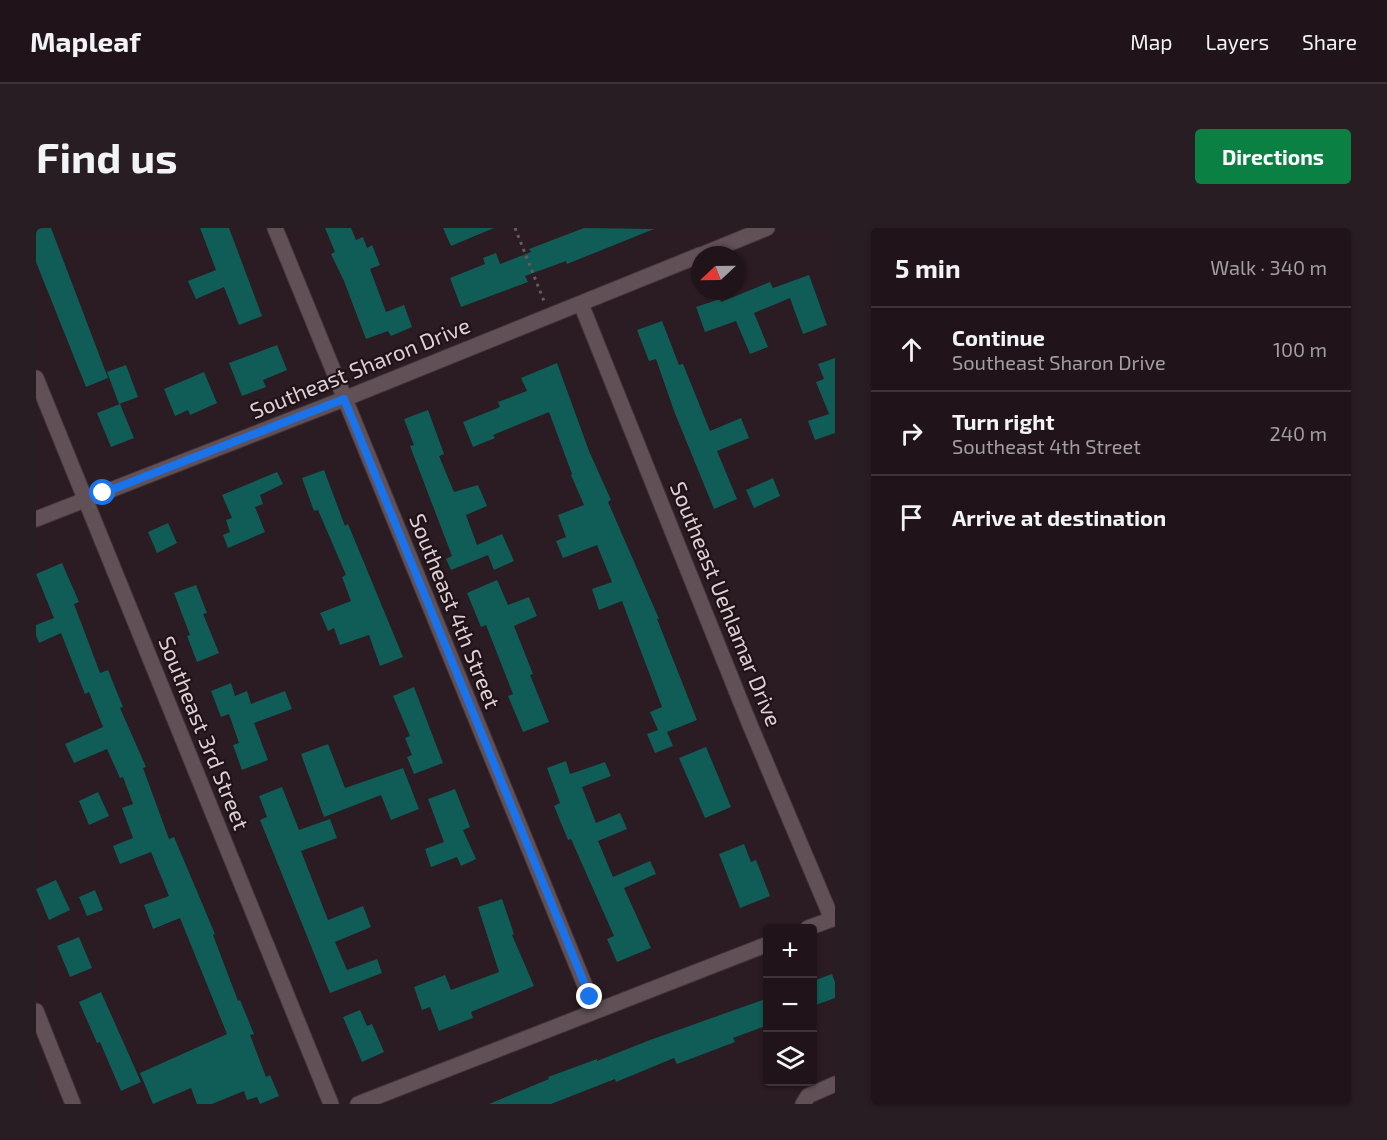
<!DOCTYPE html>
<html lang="en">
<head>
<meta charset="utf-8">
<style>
	body { margin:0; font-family:"Exo 2",sans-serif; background:#281d23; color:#f1f3f6 }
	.controls { position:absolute; right:18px; bottom:18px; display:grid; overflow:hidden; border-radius:6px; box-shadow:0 2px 4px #0004 }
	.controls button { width:54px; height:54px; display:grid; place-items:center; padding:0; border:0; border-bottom:2px solid #3d3339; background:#20141a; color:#f1f3f6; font:30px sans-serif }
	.compass { position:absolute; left:655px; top:18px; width:54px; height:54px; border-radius:50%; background:#20141a; box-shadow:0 2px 4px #0004; rotate:248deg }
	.stop { position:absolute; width:18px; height:18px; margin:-14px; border:4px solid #1a73e8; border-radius:50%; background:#fff }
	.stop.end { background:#1a73e8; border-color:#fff; box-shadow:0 2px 6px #0008 }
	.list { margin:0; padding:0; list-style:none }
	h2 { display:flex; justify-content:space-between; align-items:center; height:78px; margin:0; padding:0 24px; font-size:26px }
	h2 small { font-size:20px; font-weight:400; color:#a29ea2 }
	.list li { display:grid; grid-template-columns:39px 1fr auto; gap:18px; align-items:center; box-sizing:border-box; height:84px; padding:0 24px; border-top:2px solid #3d3339 }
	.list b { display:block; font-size:22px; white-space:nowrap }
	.list p { margin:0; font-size:20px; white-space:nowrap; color:#a29ea2 }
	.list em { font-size:20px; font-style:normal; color:#a29ea2 }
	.icon { flex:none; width:33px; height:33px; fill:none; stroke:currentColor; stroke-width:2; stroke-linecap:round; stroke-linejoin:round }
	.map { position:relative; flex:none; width:799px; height:876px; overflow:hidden; border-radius:6px }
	header { display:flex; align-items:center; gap:36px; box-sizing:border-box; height:84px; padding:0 30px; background:#20141a; border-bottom:2px solid #3d3339 }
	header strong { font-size:28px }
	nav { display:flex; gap:33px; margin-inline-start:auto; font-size:21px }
	.intro { display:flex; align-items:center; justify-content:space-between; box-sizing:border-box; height:144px; padding:0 36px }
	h1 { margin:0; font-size:42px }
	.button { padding:15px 27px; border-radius:6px; background:#0b8043; color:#fff; font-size:21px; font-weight:700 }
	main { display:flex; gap:36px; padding:0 36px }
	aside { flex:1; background:#20141a; border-radius:6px; box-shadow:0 2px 4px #0004 }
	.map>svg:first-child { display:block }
	.building { fill:#0f5d56 }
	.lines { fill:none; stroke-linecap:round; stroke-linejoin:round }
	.minor-casing { stroke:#43373b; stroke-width:17 }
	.path { stroke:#67595f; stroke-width:3; stroke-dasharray:3 4.5; stroke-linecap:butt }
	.minor { stroke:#625057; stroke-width:15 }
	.route { stroke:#1a73e8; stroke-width:8 }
	.labels { text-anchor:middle; stroke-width:4.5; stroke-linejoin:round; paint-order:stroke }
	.street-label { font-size:22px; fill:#dcd1d5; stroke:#211218 }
</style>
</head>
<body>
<header>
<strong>Mapleaf</strong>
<nav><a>Map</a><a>Layers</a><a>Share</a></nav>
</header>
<div class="intro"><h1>Find us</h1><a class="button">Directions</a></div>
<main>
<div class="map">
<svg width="799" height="876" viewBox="0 0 799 876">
	<rect width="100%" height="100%" fill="#2b1b22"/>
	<g class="building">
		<path d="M 0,0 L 15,0 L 72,150 L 50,159 L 0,34 Z"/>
		<path d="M 164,0 L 193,0 L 226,88 L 203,97 L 188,59 L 160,71 L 152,53 L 180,42 Z"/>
		<path d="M 289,0 L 315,0 L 320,12 L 327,9 L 331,20 L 336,17 L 344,37 L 334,41 L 350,84 L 368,77 L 376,99 L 355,108 L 352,103 L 330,111 L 308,53 L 295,26 L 299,24 Z"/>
		<path d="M 407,0 L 458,0 L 415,18 Z"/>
		<path d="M 548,0 L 618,1 L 531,36 L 530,33 L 489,48 L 492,54 L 425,79 L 414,50 L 449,36 L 447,30 L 460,25 L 464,36 L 495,24 L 493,21 Z"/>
		<path d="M 773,47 L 791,97 L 767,106 L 754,70 L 718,85 L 732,119 L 714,126 L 700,93 L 669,104 L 660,79 L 684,71 L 685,74 L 734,54 L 737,60 Z"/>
		<path d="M 626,93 L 643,137 L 647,136 L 674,203 L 705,190 L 713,210 L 681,223 L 701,271 L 678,281 L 638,183 L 620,131 L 613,133 L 601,102 Z"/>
		<path d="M 241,117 L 251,142 L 227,152 L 230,159 L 206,168 L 193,135 Z"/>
		<path d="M 799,130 L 799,205 L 779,212 L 772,193 L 793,186 L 780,154 L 788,151 L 782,136 Z"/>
		<path d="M 521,135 L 553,223 L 575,272 L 572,274 L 623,391 L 621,391 L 661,492 L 631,504 L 637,518 L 619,525 L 611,506 L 622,502 L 614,484 L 626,479 L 586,373 L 563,382 L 556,361 L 576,354 L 561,317 L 527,330 L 520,313 L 530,309 L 522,287 L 548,277 L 535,247 L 536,246 L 513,184 L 457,207 L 459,210 L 437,219 L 427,194 L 464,179 L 462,174 L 491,163 L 485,150 Z"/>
		<path d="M 90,137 L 102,169 L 83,176 L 71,144 Z"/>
		<path d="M 168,144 L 181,175 L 154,187 L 152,182 L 139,188 L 128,161 Z"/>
		<path d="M 84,176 L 98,210 L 75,219 L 61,185 Z"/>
		<path d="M 392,182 L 408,226 L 403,228 L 418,264 L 442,257 L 451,278 L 430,287 L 441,317 L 466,306 L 478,333 L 458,342 L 452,327 L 415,342 L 410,331 L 416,328 L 374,218 L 378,217 L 368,191 Z"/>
		<path d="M 288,242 L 309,298 L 312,296 L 367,429 L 344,438 L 333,407 L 304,417 L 298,400 L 292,403 L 284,385 L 315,373 L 306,349 L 310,347 L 282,282 L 278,283 L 266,250 Z"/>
		<path d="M 241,244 L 247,256 L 224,267 L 227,276 L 219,279 L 229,304 L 192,320 L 187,307 L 194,304 L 190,292 L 196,290 L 186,267 Z"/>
		<path d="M 737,250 L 744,268 L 718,280 L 710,262 Z"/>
		<path d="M 132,295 L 141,315 L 121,325 L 112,304 Z"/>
		<path d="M 26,335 L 43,374 L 38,376 L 64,445 L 72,442 L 87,479 L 84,480 L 110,539 L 107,540 L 133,611 L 138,609 L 179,706 L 177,707 L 202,773 L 204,772 L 218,806 L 214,807 L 230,849 L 234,847 L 243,868 L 224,876 L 221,869 L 211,872 L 208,863 L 176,876 L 161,876 L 155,860 L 117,876 L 104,845 L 191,806 L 144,690 L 117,701 L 108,677 L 133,668 L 115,624 L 84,636 L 77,618 L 97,610 L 86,580 L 97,576 L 87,549 L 84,550 L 71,521 L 38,535 L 29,516 L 67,499 L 53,464 L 49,466 L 25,405 L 3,415 L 0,407 L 0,397 L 18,390 L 0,346 Z"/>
		<path d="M 461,352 L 472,377 L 493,369 L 501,388 L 478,398 L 497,446 L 494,447 L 513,494 L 487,504 L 472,468 L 477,466 L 450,397 L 445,399 L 431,365 Z"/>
		<path d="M 160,357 L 171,385 L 167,386 L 183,425 L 161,434 L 151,408 L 154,407 L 138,365 Z"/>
		<path d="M 195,455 L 199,468 L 211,463 L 215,476 L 249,463 L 256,481 L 218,495 L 232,532 L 206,542 L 197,517 L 203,515 L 193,486 L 185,489 L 175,463 Z"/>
		<path d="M 378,459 L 407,535 L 378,546 L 371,529 L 376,527 L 369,510 L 374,508 L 357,468 Z"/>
		<path d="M 292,516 L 309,560 L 367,540 L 383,581 L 355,592 L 345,567 L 288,589 L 265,526 Z"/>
		<path d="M 670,519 L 695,579 L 669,590 L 643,530 Z"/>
		<path d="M 530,533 L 534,546 L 569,534 L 575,548 L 546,559 L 560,595 L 584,585 L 591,601 L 562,613 L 577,649 L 614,633 L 620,646 L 588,660 L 615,720 L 581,734 L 571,711 L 578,708 L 535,611 L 532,612 L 518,578 L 524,575 L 511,540 Z"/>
		<path d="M 246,559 L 263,602 L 294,591 L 301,610 L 265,623 L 292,692 L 327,678 L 335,699 L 299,714 L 311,742 L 341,731 L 346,745 L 294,765 L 224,592 L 231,589 L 223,568 Z"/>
		<path d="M 419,561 L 434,599 L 427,602 L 440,631 L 425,638 L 421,629 L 395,639 L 389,621 L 408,614 L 392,571 Z"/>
		<path d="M 62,564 L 73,588 L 53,597 L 43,573 Z"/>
		<path d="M 708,616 L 715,634 L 720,632 L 734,668 L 704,680 L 683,626 Z"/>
		<path d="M 20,652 L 34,682 L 13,692 L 0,661 Z"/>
		<path d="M 59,662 L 67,682 L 51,688 L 43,669 Z"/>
		<path d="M 466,671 L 478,706 L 476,707 L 498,758 L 435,784 L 437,790 L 403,803 L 394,779 L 386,782 L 378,759 L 409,747 L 415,762 L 463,744 L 442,679 Z"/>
		<path d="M 43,709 L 56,740 L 34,749 L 21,718 Z"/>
		<path d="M 796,746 L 799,754 L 799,770 L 777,778 L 777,753 Z"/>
		<path d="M 65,764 L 105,854 L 85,863 L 64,814 L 61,815 L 43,774 Z"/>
		<path d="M 732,770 L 732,797 L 697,810 L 699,814 L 641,836 L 638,830 L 580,854 L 579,851 L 515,876 L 453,876 L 513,851 L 512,849 L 561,831 L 561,833 L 614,812 Z"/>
		<path d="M 324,782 L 331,798 L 336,796 L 348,824 L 326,834 L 307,789 Z"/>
	</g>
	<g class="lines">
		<defs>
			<g id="minor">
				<path d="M 239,0 L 559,782"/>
				<path d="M 665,27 L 731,0"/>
				<path d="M 545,76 L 714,497 L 796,691"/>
				<path d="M 0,150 L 295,876"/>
				<path d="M 0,291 L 308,171 L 664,27"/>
				<path d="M 772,700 L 799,690"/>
				<path d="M 0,783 L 37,876"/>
				<path d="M 322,876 L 732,716"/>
				<path d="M 767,876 L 772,868 L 799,856"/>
			</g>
		</defs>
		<use href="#minor" class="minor-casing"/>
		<path class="path" d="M 479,0 L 508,73"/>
		<use href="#minor" class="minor"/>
	</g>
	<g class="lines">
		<path class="route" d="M 67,265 L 308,171 L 554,769"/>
	</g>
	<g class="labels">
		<g class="street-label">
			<text transform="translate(324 140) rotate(-22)" y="8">Southeast Sharon Drive</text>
			<text transform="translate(690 376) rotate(68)" y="8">Southeast Uehlamar Drive</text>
			<text transform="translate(419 383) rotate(68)" y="8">Southeast 4th Street</text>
			<text transform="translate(168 505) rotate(68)" y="8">Southeast 3rd Street</text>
		</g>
	</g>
</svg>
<div class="controls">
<button>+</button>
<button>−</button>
<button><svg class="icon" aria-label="layers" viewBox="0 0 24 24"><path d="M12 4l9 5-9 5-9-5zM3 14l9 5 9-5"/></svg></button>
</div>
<svg class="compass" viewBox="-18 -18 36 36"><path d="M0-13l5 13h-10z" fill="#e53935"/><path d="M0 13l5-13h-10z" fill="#a29ea2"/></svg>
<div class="stop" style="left:67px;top:265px"></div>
<div class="stop end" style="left:554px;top:769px"></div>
</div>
<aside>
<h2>5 min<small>Walk · 340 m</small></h2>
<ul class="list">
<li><svg class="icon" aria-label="ahead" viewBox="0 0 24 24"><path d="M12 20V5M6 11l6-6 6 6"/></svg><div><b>Continue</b><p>Southeast Sharon Drive</p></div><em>100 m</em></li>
<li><svg class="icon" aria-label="right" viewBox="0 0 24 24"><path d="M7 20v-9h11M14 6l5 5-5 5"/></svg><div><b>Turn right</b><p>Southeast 4th Street</p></div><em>240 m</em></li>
<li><svg class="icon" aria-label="arrive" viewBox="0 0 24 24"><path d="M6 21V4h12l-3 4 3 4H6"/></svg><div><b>Arrive at destination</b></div></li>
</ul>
</aside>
</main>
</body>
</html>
